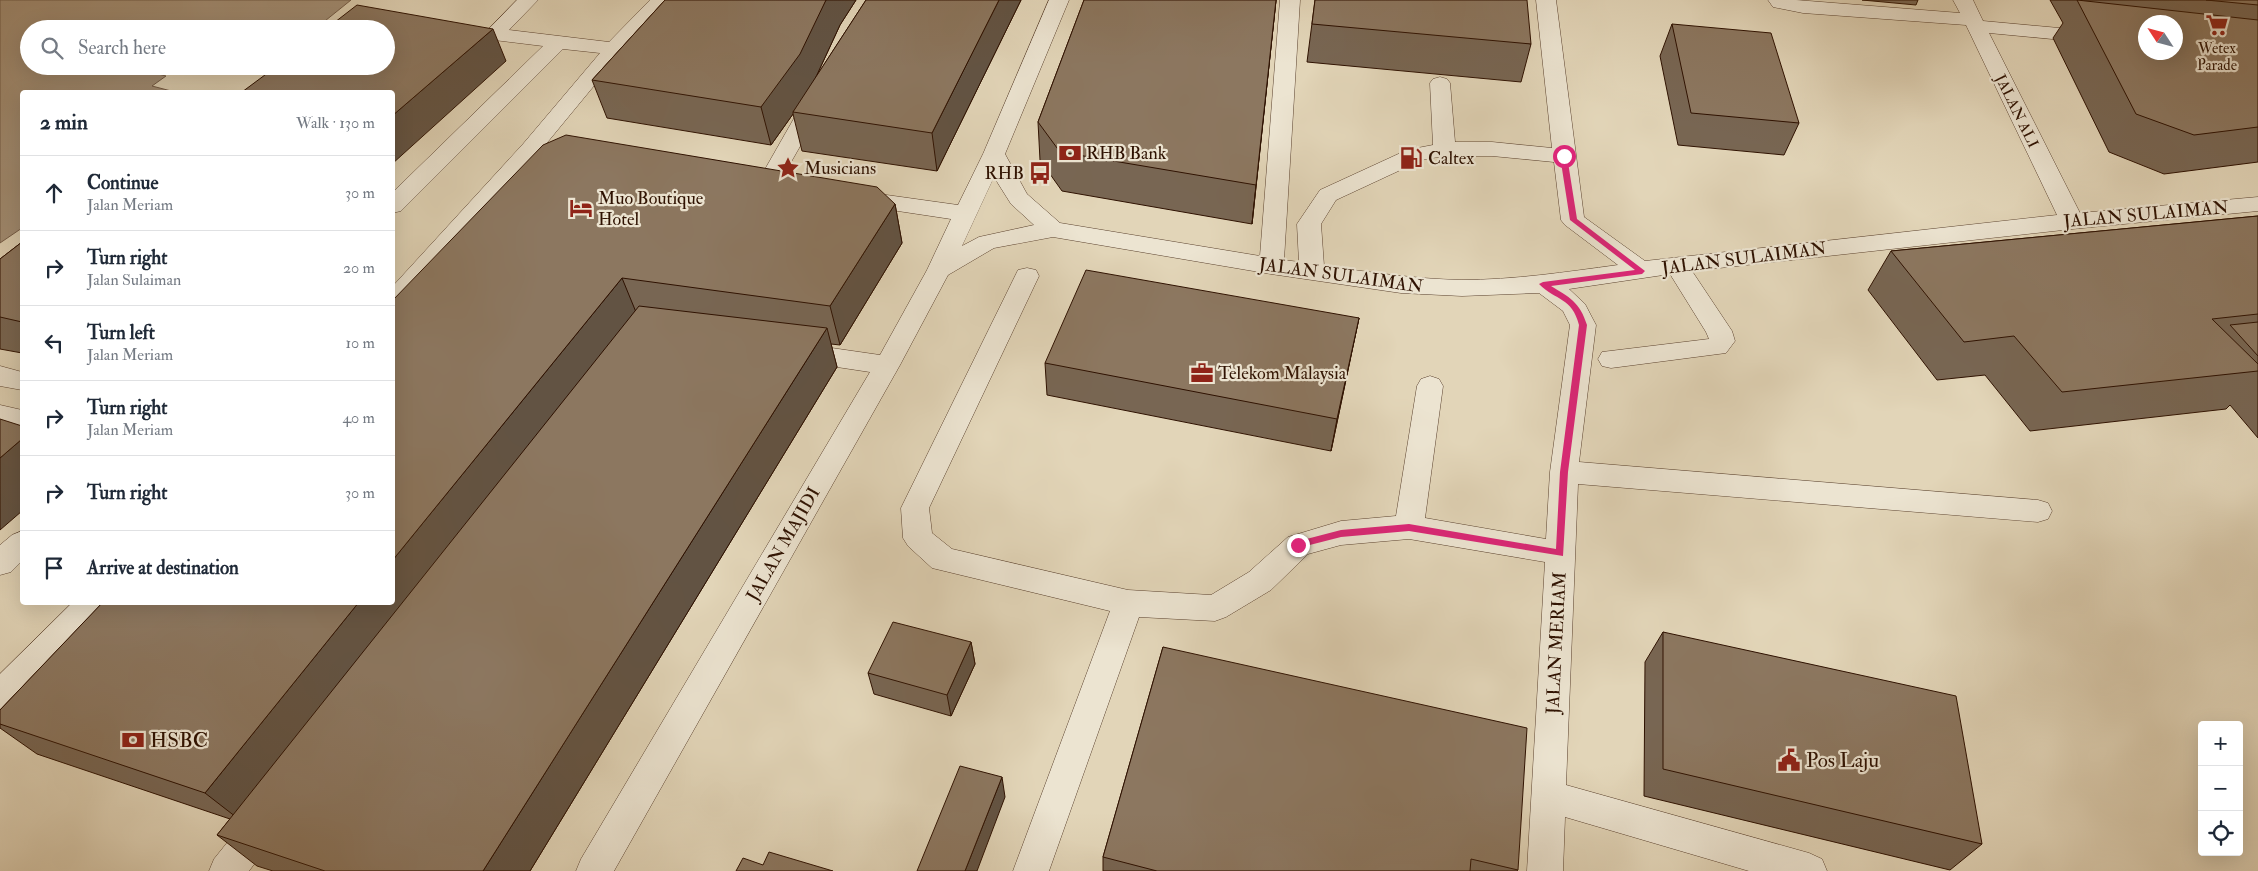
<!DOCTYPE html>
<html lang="en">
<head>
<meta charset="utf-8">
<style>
	body { margin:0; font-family:"IM FELL Double Pica",serif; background:#f6f6f7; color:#1f2937 }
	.controls { position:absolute; right:15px; bottom:15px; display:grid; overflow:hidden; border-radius:5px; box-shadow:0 5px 20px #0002 }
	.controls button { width:45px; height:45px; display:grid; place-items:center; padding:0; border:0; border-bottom:1px solid #e0e1e3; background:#fff; color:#1f2937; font:25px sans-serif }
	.compass { position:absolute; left:2138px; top:15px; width:45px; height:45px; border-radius:50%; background:#fff; box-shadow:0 5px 20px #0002; rotate:306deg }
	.stop { position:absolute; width:15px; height:15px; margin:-11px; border:4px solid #db2777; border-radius:50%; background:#fff }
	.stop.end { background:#db2777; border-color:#fff; box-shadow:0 1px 5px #0008 }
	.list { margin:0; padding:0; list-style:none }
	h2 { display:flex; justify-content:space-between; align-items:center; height:65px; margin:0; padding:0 20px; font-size:21px }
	h2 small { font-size:16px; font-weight:400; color:#747a83 }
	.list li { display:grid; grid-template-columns:32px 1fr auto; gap:15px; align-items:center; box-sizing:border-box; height:75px; padding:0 20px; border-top:1px solid #e0e1e3 }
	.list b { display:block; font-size:19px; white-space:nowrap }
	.list p { margin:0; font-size:16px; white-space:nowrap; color:#747a83 }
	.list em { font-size:16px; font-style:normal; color:#747a83 }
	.icon { flex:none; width:28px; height:28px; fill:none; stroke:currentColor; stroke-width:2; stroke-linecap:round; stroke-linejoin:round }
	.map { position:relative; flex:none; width:2258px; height:871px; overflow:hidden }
	.search { position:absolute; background:#fff; box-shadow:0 5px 20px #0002; left:20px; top:20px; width:375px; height:55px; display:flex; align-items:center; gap:12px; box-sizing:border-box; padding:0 18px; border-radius:28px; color:#747a83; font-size:19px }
	.panel { position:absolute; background:#fff; box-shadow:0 5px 20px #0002; left:20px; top:90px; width:375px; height:515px; border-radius:5px }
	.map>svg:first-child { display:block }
	.water { fill:#a5927a; stroke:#755e4a }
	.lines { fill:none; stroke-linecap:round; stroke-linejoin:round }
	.minor-casing { stroke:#5b422f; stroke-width:1 }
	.minor { fill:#ece4d1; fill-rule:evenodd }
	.wall { fill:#786653; stroke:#2e1101 }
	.shaded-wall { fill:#625343; stroke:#2e1101 }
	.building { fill:#8c7760; stroke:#2e1101; fill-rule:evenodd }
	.route { fill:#db2777 }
	.labels { text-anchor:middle; stroke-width:4.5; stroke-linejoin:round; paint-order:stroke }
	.far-poi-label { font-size:15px; fill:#2e1101; stroke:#ece4d1 }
	.far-street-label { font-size:15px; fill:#2e1101; stroke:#ece4d1 }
	.poi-label { font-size:18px; fill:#2e1101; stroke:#ece4d1; text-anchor:start }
	.street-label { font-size:18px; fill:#2e1101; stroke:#ece4d1 }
	.near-poi-label { font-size:21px; fill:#2e1101; stroke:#ece4d1; text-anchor:start }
</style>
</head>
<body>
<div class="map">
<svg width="2258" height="871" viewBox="0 0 2258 871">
	<rect width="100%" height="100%" fill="#e2d5b8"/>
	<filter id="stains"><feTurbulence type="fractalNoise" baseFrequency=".004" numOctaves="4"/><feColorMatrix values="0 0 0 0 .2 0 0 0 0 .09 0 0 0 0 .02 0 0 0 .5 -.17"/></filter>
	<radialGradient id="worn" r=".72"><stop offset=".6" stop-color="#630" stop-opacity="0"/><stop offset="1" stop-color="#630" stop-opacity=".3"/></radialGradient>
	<path class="water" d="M 0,0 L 351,0 L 315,29 L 29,29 L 29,66 L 169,66 L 158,74 L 166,76 L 152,86 L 175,92 L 22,92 L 22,228 L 0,243 Z"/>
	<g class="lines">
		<defs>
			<g id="minor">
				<path d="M 517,0 L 538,0 L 509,30 L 609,42 L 650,0 L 671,0 L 621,53 L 546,144 L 582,150 L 585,155 L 582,160 L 574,162 L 536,156 L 401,309 L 392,311 L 392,287 L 523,144 L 600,53 L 563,49 L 401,211 L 392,213 L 392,193 L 543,46 L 494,40 L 487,38 L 484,34 Z"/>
				<path d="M 1049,0 L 1069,0 L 1005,154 L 1027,194 L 1060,223 L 1260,256 L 1280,0 L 1300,0 L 1284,260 L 1299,262 L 1297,224 L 1320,190 L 1407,150 L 1433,145 L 1430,83 L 1433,79 L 1440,77 L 1447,79 L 1450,83 L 1455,142 L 1492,142 L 1552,148 L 1536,0 L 1556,0 L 1584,217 L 1645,261 L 2057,215 L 1966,25 L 1803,13 L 1773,7 L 1768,0 L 1796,0 L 1960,13 L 1953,0 L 1973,0 L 1983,21 L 2146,36 L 2146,48 L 1989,33 L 2080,213 L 2258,197 L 2258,211 L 2072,229 L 1692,271 L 1732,331 L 1735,341 L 1726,353 L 1611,368 L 1602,366 L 1598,359 L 1602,352 L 1709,339 L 1706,332 L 1670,274 L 1569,289 L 1585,304 L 1596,325 L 1579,462 L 2038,500 L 2048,503 L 2052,511 L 2048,519 L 2038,522 L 1578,484 L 1566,785 L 1809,853 L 1822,859 L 1827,871 L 1749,871 L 1565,817 L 1563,871 L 1527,871 L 1545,562 L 1409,539 L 1341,545 L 1308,554 L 1271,590 L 1226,617 L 1215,621 L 1139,617 L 1049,871 L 1013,871 L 1110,611 L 932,568 L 908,546 L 903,538 L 901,508 L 1018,270 L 1027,268 L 1036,270 L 1039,276 L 929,508 L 932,533 L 952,549 L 1128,590 L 1211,595 L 1249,572 L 1288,537 L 1341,521 L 1396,516 L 1417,386 L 1421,379 L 1430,376 L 1439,379 L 1443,386 L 1425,518 L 1546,539 L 1550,472 L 1570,325 L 1563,311 L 1539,293 L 1462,296 L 1401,293 L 1271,274 L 1053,237 L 994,248 L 948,275 L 900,365 L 614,871 L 576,871 L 581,859 L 870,372 L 797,361 L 788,359 L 784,352 L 788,345 L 797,343 L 880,355 L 927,270 L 951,219 L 858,205 L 850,203 L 847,198 L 850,193 L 858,191 L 958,205 L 983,154 ZM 1444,156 L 1492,156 L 1554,162 L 1561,220 L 1565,225 L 1618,265 C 1566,272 1514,280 1461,280 C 1415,279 1369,272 1324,266 L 1321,224 L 1336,200 L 1422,160 ZM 994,177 L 1011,204 L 1034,225 L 979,237 L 962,246 Z"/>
				<path d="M 816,93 L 823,95 L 827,99 L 778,185 L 775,190 L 767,192 L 759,190 L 756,185 L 805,99 L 809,95 Z"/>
				<path d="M 0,366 L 22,372 L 22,390 L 0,386 Z"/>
				<path d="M 0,405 L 22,410 L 22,430 L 0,425 Z"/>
				<path d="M 22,531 L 22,561 L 11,572 L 0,575 L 0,545 L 12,535 Z"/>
				<path d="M 73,602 L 109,602 L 105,611 L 11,705 L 0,709 L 0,674 Z"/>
				<path d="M 263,808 L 275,813 L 280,825 L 275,837 L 249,871 L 209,871 L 214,859 L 251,813 Z"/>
			</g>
		</defs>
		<use href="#minor" class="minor-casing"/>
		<use href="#minor" class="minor"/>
	</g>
	<g class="wall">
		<path d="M 665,0 L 856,0 L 840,25 L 816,77 L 866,0 L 1021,0 L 937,171 L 802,151 L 793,114 L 771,145 L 607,118 L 592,80 Z"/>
		<path d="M 1084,0 L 1276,0 L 1252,224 L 1062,191 L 1040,160 L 1038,122 Z"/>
		<path d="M 1315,0 L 1531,44 L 1521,82 L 1307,62 Z"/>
		<path d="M 1862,0 L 1918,0 L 1916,5 Z"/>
		<path d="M 2050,0 L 2258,0 L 2258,162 L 2164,174 L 2109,152 L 2053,38 L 2063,23 Z"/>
		<path d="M 1672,24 L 1799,123 L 1784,155 L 1678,145 L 1660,56 Z"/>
		<path d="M 895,204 L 902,243 L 840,345 L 831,344 L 837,367 L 530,871 L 273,871 L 257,866 L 217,835 L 230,819 L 37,754 L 0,728 L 0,710 L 392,301 Z"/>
		<path d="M 2258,216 L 2258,438 L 2230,405 L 2226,409 L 2030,431 L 1985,375 L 1937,380 L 1868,290 L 1891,251 Z"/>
		<path d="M 22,242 L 22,353 L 0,349 L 0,259 Z"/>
		<path d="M 1359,318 L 1352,351 L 1331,451 L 1047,395 L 1045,363 Z"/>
		<path d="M 1663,632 L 1982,844 L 1950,870 L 1644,796 L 1645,662 Z"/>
		<path d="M 971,642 L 975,664 L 951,716 L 874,694 L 868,673 Z"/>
		<path d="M 1163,647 L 1518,870 L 1517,871 L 1103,871 L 1103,857 Z"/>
	</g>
	<g class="shaded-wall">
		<path d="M 826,0 L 856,0 L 840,25 L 809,92 L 793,112 L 793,114 L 771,145 L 761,107 Z"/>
		<path d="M 999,0 L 1021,0 L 937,171 L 932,133 Z"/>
		<path d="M 1276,0 L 1252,224 L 1256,185 Z"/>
		<path d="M 493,29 L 506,61 L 392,164 L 392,116 Z"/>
		<path d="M 895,204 L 902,243 L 840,345 L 830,306 Z"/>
		<path d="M 622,278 L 638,317 L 245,824 L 205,793 L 359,602 L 392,602 L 392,561 Z"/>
		<path d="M 1359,318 L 1352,351 L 1331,451 L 1337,419 Z"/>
		<path d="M 827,328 L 837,367 L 530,871 L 483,871 Z"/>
		<path d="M 22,439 L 22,511 L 0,530 L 0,458 Z"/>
		<path d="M 971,642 L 975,664 L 951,716 L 947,695 Z"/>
		<path d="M 1002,777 L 1005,797 L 977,871 L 965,871 Z"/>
	</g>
	<g class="building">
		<path d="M 665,0 L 826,0 L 800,54 L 761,107 L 592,80 Z"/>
		<path d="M 866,0 L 999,0 L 932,133 L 793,112 Z"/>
		<path d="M 1084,0 L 1276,0 L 1256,185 L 1060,152 L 1038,122 Z"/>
		<path d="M 1315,0 L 1527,0 L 1531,44 L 1312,24 Z"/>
		<path d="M 2077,0 L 2258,20 L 2258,127 L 2194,135 L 2136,114 ZM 2146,22 L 2176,22 L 2176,52 L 2146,52 Z"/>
		<path d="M 2206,0 L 2258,0 L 2258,5 Z"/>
		<path d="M 357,5 L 493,29 L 392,116 L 392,92 L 242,92 L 277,66 L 386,66 L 386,29 L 326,29 Z"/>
		<path d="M 1672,24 L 1771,33 L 1799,123 L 1691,113 Z"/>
		<path d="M 566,135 L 877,187 L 895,204 L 830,306 L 622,278 L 392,561 L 392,301 L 543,145 Z"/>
		<path d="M 2258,216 L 2258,314 L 2212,319 L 2258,364 L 2258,371 L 2062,392 L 2014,336 L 1964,342 L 1891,251 Z"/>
		<path d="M 22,242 L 22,322 L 0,317 L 0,259 Z"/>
		<path d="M 1086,270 L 1359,318 L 1337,419 L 1045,363 Z"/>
		<path d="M 639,306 L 827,328 L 483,871 L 325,871 L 217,835 Z"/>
		<path d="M 2258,322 L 2258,356 L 2230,325 Z"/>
		<path d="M 0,419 L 22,426 L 22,439 L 0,458 Z"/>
		<path d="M 103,602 L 359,602 L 205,793 L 0,724 L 0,710 Z"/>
		<path d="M 893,622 L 971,642 L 947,695 L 868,673 Z"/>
		<path d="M 1663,632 L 1956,696 L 1982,844 L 1663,769 Z"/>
		<path d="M 1163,647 L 1527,728 L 1518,870 L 1471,859 L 1470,871 L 1157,871 L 1103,857 Z"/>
		<path d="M 960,766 L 1002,777 L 965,871 L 917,871 Z"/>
		<path d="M 769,852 L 833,871 L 736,871 L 743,858 L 763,865 Z"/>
	</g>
	<path class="route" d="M 1564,154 L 1567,156 L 1577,219 L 1645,271 L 1642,274 L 1551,286 C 1569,297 1580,302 1587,325 L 1568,472 L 1563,556 L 1409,531 L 1341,537 L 1298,548 L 1295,547 L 1295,542 L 1341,530 L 1409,524 L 1556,549 L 1560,472 L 1579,325 C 1572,297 1556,301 1539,284 L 1543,282 L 1635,270 L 1570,220 L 1560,156 Z"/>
	<defs>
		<symbol id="supermarket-bare" viewBox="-9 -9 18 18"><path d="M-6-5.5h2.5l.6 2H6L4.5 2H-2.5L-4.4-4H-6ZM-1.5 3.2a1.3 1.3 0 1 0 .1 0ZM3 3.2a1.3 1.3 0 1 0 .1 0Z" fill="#8f2418" stroke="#ece4d1" stroke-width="2.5" paint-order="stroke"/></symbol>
		<symbol id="bank-bare" viewBox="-9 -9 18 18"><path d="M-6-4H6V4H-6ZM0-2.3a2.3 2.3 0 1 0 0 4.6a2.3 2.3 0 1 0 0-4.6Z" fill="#8f2418" stroke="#ece4d1" stroke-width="2.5" paint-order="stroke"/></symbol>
		<symbol id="fuel-bare" viewBox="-9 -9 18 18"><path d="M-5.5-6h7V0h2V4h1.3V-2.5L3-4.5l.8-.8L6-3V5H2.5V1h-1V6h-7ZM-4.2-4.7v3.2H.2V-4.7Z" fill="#8f2418" stroke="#ece4d1" stroke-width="2.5" paint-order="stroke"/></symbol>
		<symbol id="sight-bare" viewBox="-9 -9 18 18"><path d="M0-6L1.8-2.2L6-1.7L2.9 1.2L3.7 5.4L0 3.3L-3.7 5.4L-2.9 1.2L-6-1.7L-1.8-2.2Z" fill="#8f2418" stroke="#ece4d1" stroke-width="2.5" paint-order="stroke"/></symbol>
		<symbol id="bus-bare" viewBox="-9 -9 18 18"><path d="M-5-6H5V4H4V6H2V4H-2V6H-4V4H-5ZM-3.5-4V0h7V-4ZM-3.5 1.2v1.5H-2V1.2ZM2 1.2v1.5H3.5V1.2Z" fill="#8f2418" stroke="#ece4d1" stroke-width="2.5" paint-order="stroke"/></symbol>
		<symbol id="hotel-bare" viewBox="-9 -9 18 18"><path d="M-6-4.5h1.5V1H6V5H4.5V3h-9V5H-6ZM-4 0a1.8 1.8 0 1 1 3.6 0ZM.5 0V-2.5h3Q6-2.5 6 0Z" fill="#8f2418" stroke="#ece4d1" stroke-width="2.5" paint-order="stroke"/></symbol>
		<symbol id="office-bare" viewBox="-9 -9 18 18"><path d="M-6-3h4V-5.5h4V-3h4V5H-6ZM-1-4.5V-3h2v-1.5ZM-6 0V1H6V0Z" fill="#8f2418" stroke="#ece4d1" stroke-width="2.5" paint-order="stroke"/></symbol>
		<symbol id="civic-bare" viewBox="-9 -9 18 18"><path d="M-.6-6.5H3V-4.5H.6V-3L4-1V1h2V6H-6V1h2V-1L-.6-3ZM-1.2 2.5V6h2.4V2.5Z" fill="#8f2418" stroke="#ece4d1" stroke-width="2.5" paint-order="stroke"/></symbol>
	</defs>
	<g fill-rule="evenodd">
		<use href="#supermarket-bare" x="2201" y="9" width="32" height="32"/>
		<use href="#bank-bare" x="1054" y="137" width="32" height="32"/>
		<use href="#fuel-bare" x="1395" y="142" width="32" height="32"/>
		<use href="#sight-bare" x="772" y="152" width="32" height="32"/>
		<use href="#bus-bare" x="1024" y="157" width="32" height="32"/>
		<use href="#hotel-bare" x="565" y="192" width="32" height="32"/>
		<use href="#office-bare" x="1186" y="357" width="32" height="32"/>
		<use href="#bank-bare" x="117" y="724" width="32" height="32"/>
		<use href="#civic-bare" x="1773" y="744" width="32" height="32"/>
	</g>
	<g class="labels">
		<g class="far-poi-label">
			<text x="2217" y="53">Wetex<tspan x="2217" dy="17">Parade</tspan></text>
		</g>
		<g class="far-street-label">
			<text transform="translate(2017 111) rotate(64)" y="5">JALAN ALI</text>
		</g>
		<g class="poi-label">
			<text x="1086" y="159">RHB Bank</text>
			<text x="1428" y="164">Caltex</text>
			<text x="804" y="174">Musicians</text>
			<text x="1024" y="179" text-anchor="end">RHB</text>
			<text x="598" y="204">Muo Boutique<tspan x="598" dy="21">Hotel</tspan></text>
			<text x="1218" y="379">Telekom Malaysia</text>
		</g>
		<g class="street-label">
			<text transform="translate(2146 214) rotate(-5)" y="6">JALAN SULAIMAN</text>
			<text transform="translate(1744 258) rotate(-7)" y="6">JALAN SULAIMAN</text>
			<text transform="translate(1341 275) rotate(8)" y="6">JALAN SULAIMAN</text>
			<text transform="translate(783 544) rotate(-60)" y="6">JALAN MAJIDI</text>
			<text transform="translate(1556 643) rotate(-87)" y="6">JALAN MERIAM</text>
		</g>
		<g class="near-poi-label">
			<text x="150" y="747">HSBC</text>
			<text x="1806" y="767">Pos Laju</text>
		</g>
	</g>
	<rect width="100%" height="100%" filter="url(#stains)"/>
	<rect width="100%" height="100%" fill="url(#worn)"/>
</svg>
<div class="controls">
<button>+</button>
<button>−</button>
<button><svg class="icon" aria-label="locate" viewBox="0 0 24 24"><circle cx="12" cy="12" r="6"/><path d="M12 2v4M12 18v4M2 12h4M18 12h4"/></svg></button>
</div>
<svg class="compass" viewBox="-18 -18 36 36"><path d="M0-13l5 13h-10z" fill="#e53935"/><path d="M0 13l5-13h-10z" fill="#747a83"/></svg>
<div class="stop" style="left:1564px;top:156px"></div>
<div class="stop end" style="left:1298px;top:545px"></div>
<div class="search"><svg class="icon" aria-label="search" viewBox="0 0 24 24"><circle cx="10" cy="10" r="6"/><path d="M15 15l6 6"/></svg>Search here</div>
<section class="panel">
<h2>2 min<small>Walk · 130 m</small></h2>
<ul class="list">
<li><svg class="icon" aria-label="ahead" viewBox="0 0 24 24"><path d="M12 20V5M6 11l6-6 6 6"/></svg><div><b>Continue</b><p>Jalan Meriam</p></div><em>30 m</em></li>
<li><svg class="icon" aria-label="right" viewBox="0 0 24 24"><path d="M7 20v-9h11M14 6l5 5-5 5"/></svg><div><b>Turn right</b><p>Jalan Sulaiman</p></div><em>20 m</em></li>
<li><svg class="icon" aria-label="left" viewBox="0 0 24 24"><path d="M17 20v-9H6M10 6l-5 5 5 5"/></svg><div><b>Turn left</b><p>Jalan Meriam</p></div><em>10 m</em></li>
<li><svg class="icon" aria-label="right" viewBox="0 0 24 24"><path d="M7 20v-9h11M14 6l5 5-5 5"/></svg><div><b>Turn right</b><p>Jalan Meriam</p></div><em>40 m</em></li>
<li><svg class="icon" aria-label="right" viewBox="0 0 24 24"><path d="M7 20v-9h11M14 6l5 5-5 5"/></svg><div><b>Turn right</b></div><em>30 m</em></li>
<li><svg class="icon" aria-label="arrive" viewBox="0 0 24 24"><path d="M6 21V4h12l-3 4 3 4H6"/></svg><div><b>Arrive at destination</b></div></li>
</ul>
</section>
</div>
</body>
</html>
